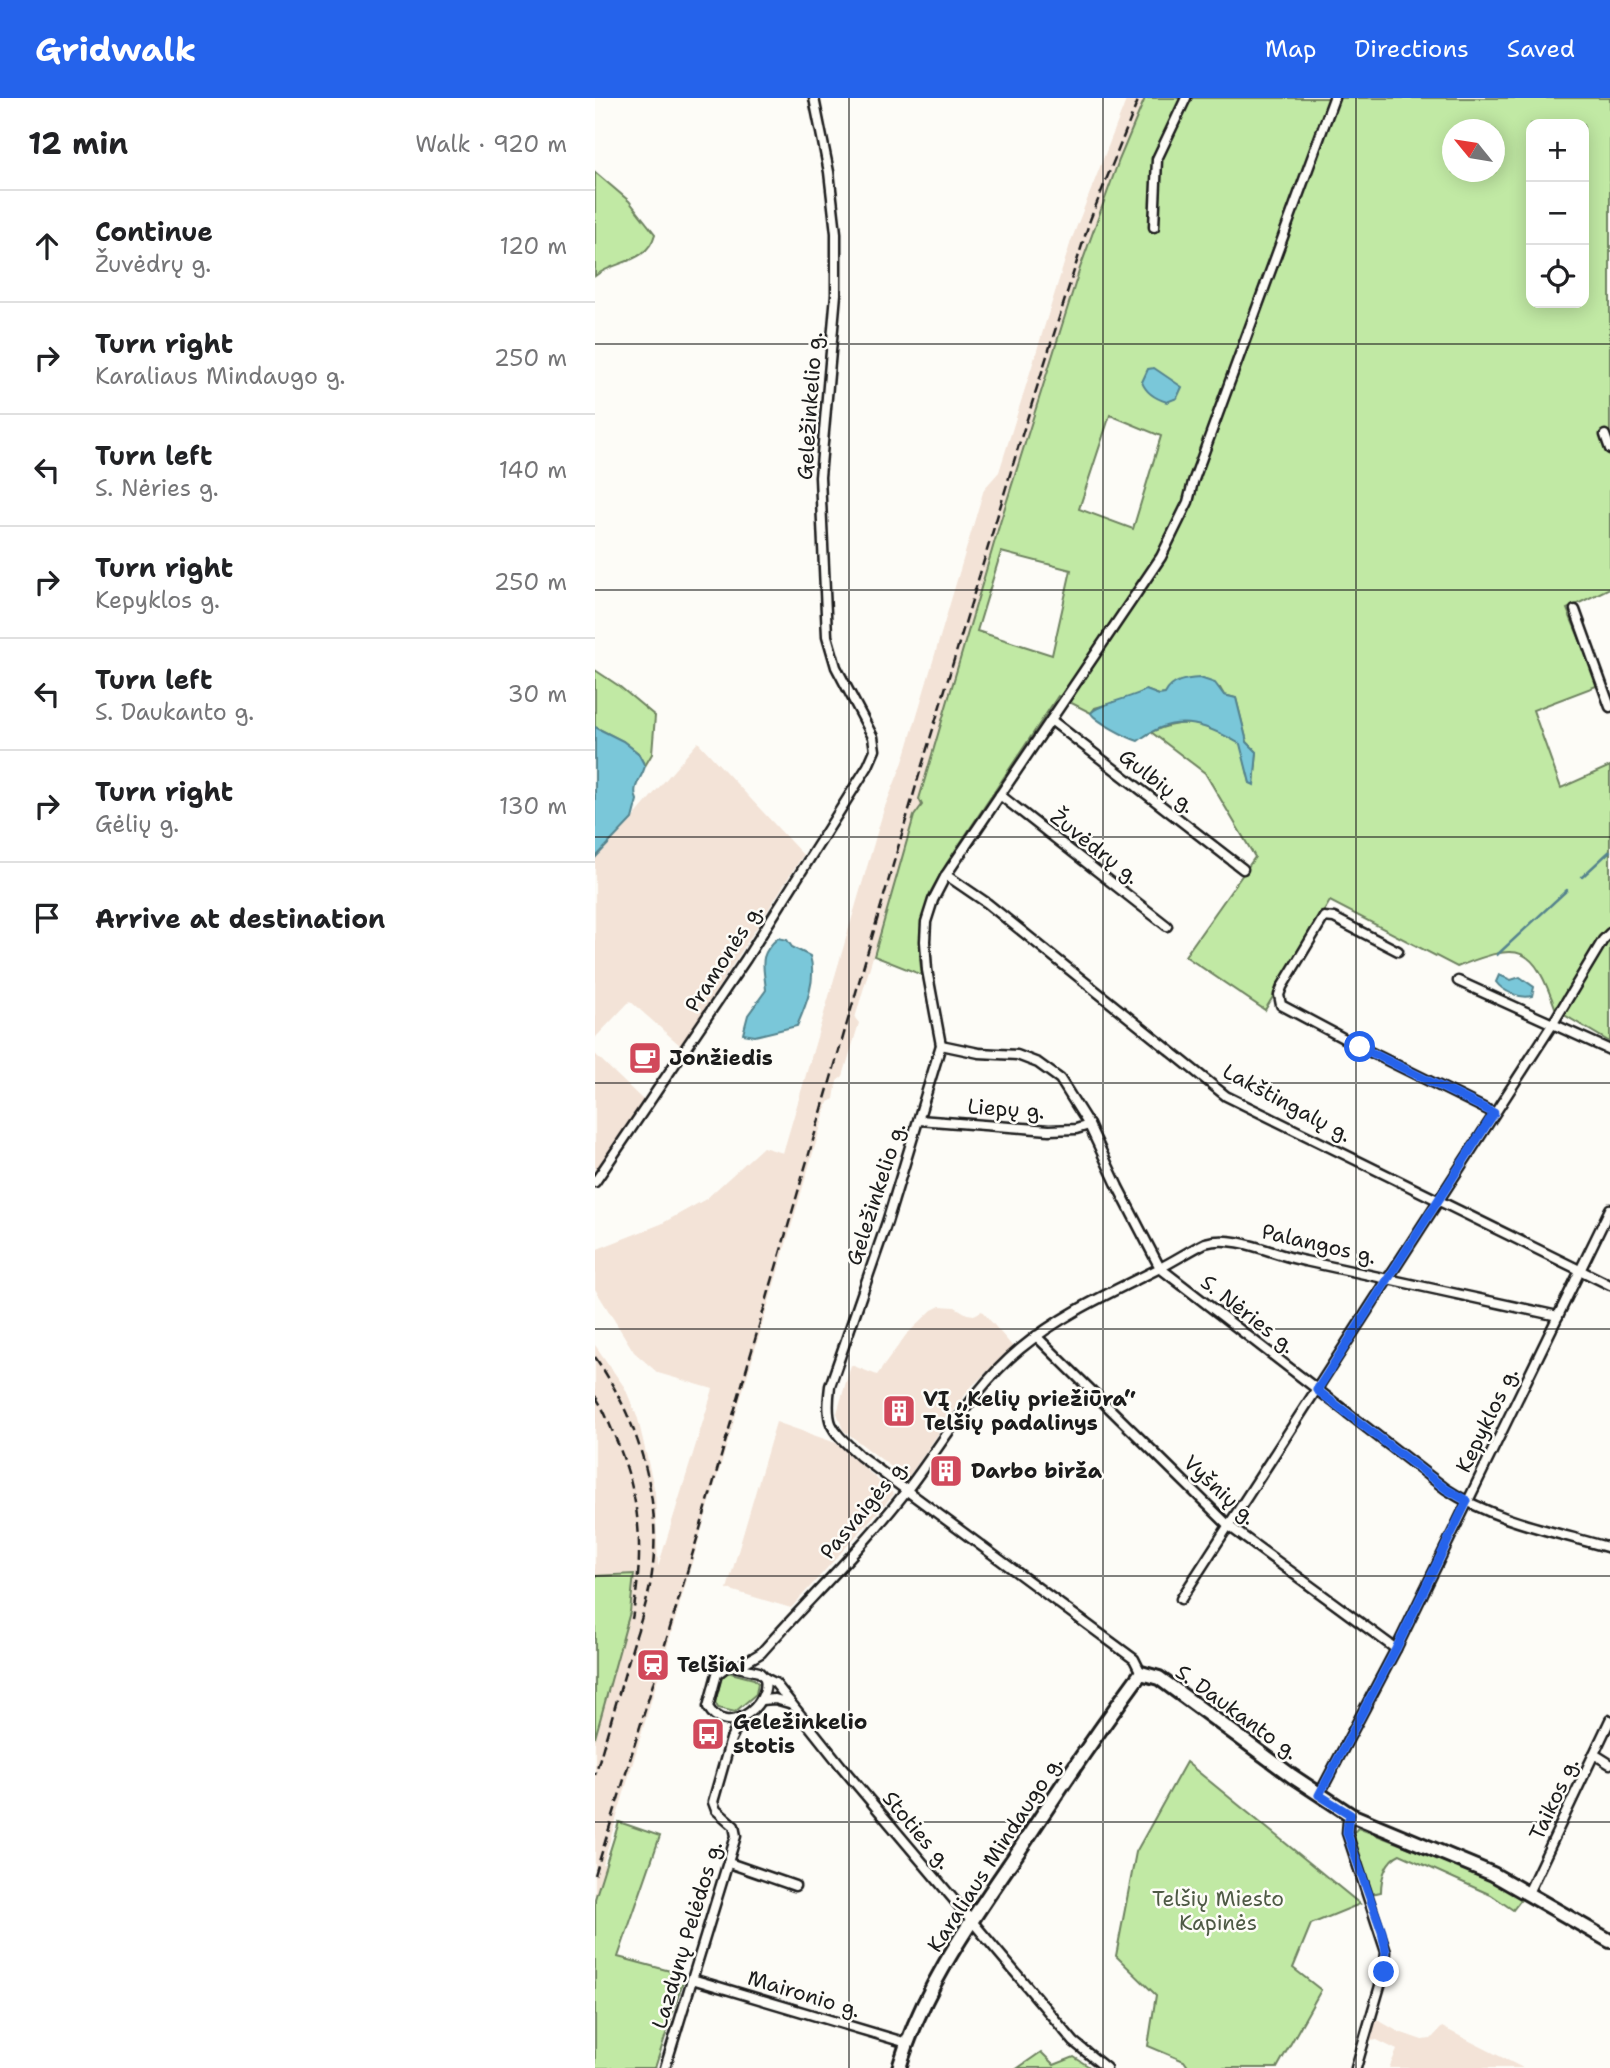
<!DOCTYPE html>
<html lang="en">
<head>
<meta charset="utf-8">
<style>
	body { margin:0; font-family:"Shantell Sans",sans-serif; background:#f2f2f2; color:#202124 }
	.controls { position:absolute; right:21px; top:21px; display:grid; overflow:hidden; border-radius:14px; box-shadow:0 4px 18px #0003 }
	.controls button { width:63px; height:63px; display:grid; place-items:center; padding:0; border:0; border-bottom:2px solid #e0e0e0; background:#fff; color:#202124; font:35px sans-serif }
	.compass { position:absolute; left:847px; top:21px; width:63px; height:63px; border-radius:50%; background:#fff; box-shadow:0 4px 18px #0003; rotate:300deg }
	.stop { position:absolute; width:21px; height:21px; margin:-16px; border:5px solid #2563eb; border-radius:50%; background:#fff }
	.stop.end { background:#2563eb; border-color:#fff; box-shadow:0 2px 7px #0008 }
	.list { margin:0; padding:0; list-style:none }
	h2 { display:flex; justify-content:space-between; align-items:center; height:91px; margin:0; padding:0 28px; font-size:30px }
	h2 small { font-size:23px; font-weight:400; color:#757577 }
	.list li { display:grid; grid-template-columns:46px 1fr auto; gap:21px; align-items:center; box-sizing:border-box; height:112px; padding:0 28px; border-top:2px solid #e0e0e0 }
	.list b { display:block; font-size:26px; white-space:nowrap }
	.list p { margin:0; font-size:23px; white-space:nowrap; color:#757577 }
	.list em { font-size:23px; font-style:normal; color:#757577 }
	.icon { flex:none; width:38px; height:38px; fill:none; stroke:currentColor; stroke-width:2; stroke-linecap:round; stroke-linejoin:round }
	.map { position:relative; flex:none; width:1015px; height:1970px; overflow:hidden }
	header { display:flex; align-items:center; gap:42px; box-sizing:border-box; height:98px; padding:0 35px; background:#2563eb; color:#fff }
	header strong { font-size:33px }
	nav { display:flex; gap:38px; margin-inline-start:auto; font-size:24px }
	main { display:flex }
	aside { flex:1; background:#fff }
	.map>svg:first-child { display:block }
	.built { fill:#f3e3d7 }
	.green { fill:#c1e9a4; stroke:#6e8260; stroke-width:2; fill-rule:evenodd }
	.water { fill:#7ac7d9; stroke:#54838d; stroke-width:2 }
	.lines { fill:none; stroke-linecap:round; stroke-linejoin:round }
	.stream { stroke:#54838d; stroke-width:2.5 }
	.street-casing { stroke:#1c1c1c; stroke-width:13 }
	.secondary-casing { stroke:#1c1c1c; stroke-width:18 }
	.street { stroke:#fdfcf7; stroke-width:8 }
	.secondary { stroke:#fdfcf7; stroke-width:12 }
	.rail { stroke:#1c1c1c; stroke-width:2.5; stroke-dasharray:10 5; stroke-linecap:butt }
	.route { stroke:#2563eb; stroke-width:9 }
	.grid { fill:none; stroke:#1c1c1c; stroke-width:2; stroke-opacity:0.55 }
	.labels { text-anchor:middle; stroke-width:5; stroke-linejoin:round; paint-order:stroke }
	.street-label { font-size:21px; fill:#1c1c1c; stroke:#fdfcf7 }
	.poi-label { font-size:21px; font-weight:bold; fill:#1c1c1c; stroke:#fdfcf7; text-anchor:start }
	.park-label { font-size:21px; fill:#4e5a45; stroke:#fdfcf7 }
</style>
</head>
<body>
<header>
<strong>Gridwalk</strong>
<nav><a>Map</a><a>Directions</a><a>Saved</a></nav>
</header>
<main>
<aside>
<h2>12 min<small>Walk · 920 m</small></h2>
<ul class="list">
<li><svg class="icon" aria-label="ahead" viewBox="0 0 24 24"><path d="M12 20V5M6 11l6-6 6 6"/></svg><div><b>Continue</b><p>Žuvėdrų g.</p></div><em>120 m</em></li>
<li><svg class="icon" aria-label="right" viewBox="0 0 24 24"><path d="M7 20v-9h11M14 6l5 5-5 5"/></svg><div><b>Turn right</b><p>Karaliaus Mindaugo g.</p></div><em>250 m</em></li>
<li><svg class="icon" aria-label="left" viewBox="0 0 24 24"><path d="M17 20v-9H6M10 6l-5 5 5 5"/></svg><div><b>Turn left</b><p>S. Nėries g.</p></div><em>140 m</em></li>
<li><svg class="icon" aria-label="right" viewBox="0 0 24 24"><path d="M7 20v-9h11M14 6l5 5-5 5"/></svg><div><b>Turn right</b><p>Kepyklos g.</p></div><em>250 m</em></li>
<li><svg class="icon" aria-label="left" viewBox="0 0 24 24"><path d="M17 20v-9H6M10 6l-5 5 5 5"/></svg><div><b>Turn left</b><p>S. Daukanto g.</p></div><em>30 m</em></li>
<li><svg class="icon" aria-label="right" viewBox="0 0 24 24"><path d="M7 20v-9h11M14 6l5 5-5 5"/></svg><div><b>Turn right</b><p>Gėlių g.</p></div><em>130 m</em></li>
<li><svg class="icon" aria-label="arrive" viewBox="0 0 24 24"><path d="M6 21V4h12l-3 4 3 4H6"/></svg><div><b>Arrive at destination</b></div></li>
</ul>
</aside>
<div class="map">
<svg width="1015" height="1970" viewBox="0 0 1015 1970">
	<rect width="100%" height="100%" fill="#fdfcf7"/>
	<filter id="ink" filterUnits="userSpaceOnUse"><feTurbulence type="fractalNoise" baseFrequency=".0143" numOctaves="2"/><feDisplacementMap in="SourceGraphic" scale="14" xChannelSelector="R" yChannelSelector="G"/><feConvolveMatrix kernelMatrix="1 2 1 2 8 2 1 2 1" color-interpolation-filters="sRGB"/></filter>
	<g filter="url(#ink)">
		<g class="built">
			<path d="M 532,0 L 550,0 L 503,118 L 405,425 L 324,701 L 328,707 L 319,718 L 260,920 L 264,925 L 248,978 L 242,983 L 239,1001 L 233,1004 L 8,1766 L 11,1767 L 0,1801 L 0,1640 L 35,1514 L 39,1477 L 0,1478 L 0,1247 L 30,1290 L 43,1321 L 60,1394 L 63,1469 L 118,1291 L 63,1275 L 39,1254 L 0,1191 L 0,1152 L 66,1126 L 111,1101 L 168,1049 L 188,1055 L 289,711 L 308,664 L 389,391 L 404,374 L 476,143 Z"/>
			<path d="M 103,644 L 208,757 L 86,948 L 35,903 L 0,940 L 0,760 L 37,721 Z"/>
			<path d="M 0,956 L 49,1003 L 0,1078 Z"/>
			<path d="M 345,1208 L 360,1209 L 372,1216 L 379,1217 L 387,1213 L 418,1249 L 375,1290 L 312,1381 L 248,1332 L 242,1315 L 256,1267 L 282,1277 L 311,1237 L 337,1212 Z"/>
			<path d="M 181,1324 L 241,1345 L 299,1396 L 196,1510 L 132,1491 Z"/>
			<path d="M 781,1921 L 804,1934 L 827,1942 L 836,1941 L 847,1929 L 928,1970 L 794,1970 L 802,1952 L 782,1942 L 775,1943 Z"/>
		</g>
		<g class="green">
			<path d="M 550,0 L 1015,0 L 1015,490 L 972,511 L 1004,587 L 938,612 L 966,690 L 1015,668 L 1015,828 L 1009,834 L 1015,839 L 1015,944 L 961,912 C 938,847 926,843 862,869 L 735,803 L 670,912 L 590,858 L 660,759 L 610,675 L 556,634 C 594,618 610,626 646,646 L 655,685 L 659,686 L 662,654 L 652,644 L 641,600 L 629,597 L 625,590 L 564,597 L 551,592 L 536,600 L 500,610 L 496,615 L 463,598 L 352,765 L 335,795 L 327,825 L 325,862 L 327,877 L 279,858 L 319,718 L 327,707 L 324,701 L 405,425 L 485,170 L 524,62 ZM 936,26 L 989,26 L 989,205 L 936,205 ZM 858,32 L 900,32 L 900,74 L 858,74 ZM 515,317 L 566,338 L 538,431 L 484,411 ZM 406,454 L 476,472 L 457,557 L 382,533 Z"/>
			<path d="M 0,74 L 34,103 L 60,136 C 52,166 20,162 0,178 Z"/>
			<path d="M 0,572 L 24,588 L 60,618 L 57,656 L 50,668 L 43,655 L 28,643 L 0,629 Z"/>
			<path d="M 39,1476 L 35,1514 L 0,1640 L 0,1478 Z"/>
			<path d="M 132,1574 L 159,1581 L 163,1585 L 161,1596 L 140,1614 L 123,1610 L 120,1604 L 126,1581 Z"/>
			<path d="M 591,1664 L 765,1806 L 716,1826 L 698,1870 L 726,1892 L 682,1970 L 594,1970 L 589,1963 L 553,1948 L 561,1897 L 521,1858 L 541,1754 Z"/>
			<path d="M 24,1724 L 65,1738 L 23,1859 L 90,1877 L 60,1970 L 0,1970 L 0,1801 Z"/>
			<path d="M 763,1730 L 885,1777 L 928,1799 L 918,1812 L 896,1797 L 805,1756 C 791,1762 786,1779 786,1794 L 776,1796 L 757,1736 Z"/>
			<path d="M 446,1954 L 459,1967 L 479,1959 L 496,1970 L 423,1970 Z"/>
		</g>
		<g class="water">
			<path d="M 559,270 L 587,289 L 582,300 L 572,304 C 562,301 551,295 547,284 L 553,271 Z"/>
			<path d="M 605,580 L 620,585 L 629,597 L 641,600 L 652,644 L 662,654 L 659,687 L 655,685 L 645,646 C 609,625 579,614 543,643 C 533,640 500,623 496,615 C 503,606 537,600 551,592 L 564,597 L 570,596 C 577,582 590,581 605,580 Z"/>
			<path d="M 0,629 L 28,643 L 43,655 L 50,668 C 47,681 36,688 42,702 L 37,721 L 0,760 Z"/>
			<path d="M 183,840 L 192,842 L 197,849 L 215,858 C 222,881 211,907 202,928 L 160,938 L 148,936 L 153,917 L 171,892 C 169,868 162,858 183,840 Z"/>
			<path d="M 904,877 L 916,882 L 925,879 L 939,889 L 937,898 C 926,901 908,894 901,884 Z"/>
		</g>
		<g class="lines">
			<g class="stream">
				<path d="M 987,779 L 1015,753"/>
				<path d="M 902,857 L 972,792"/>
			</g>
			<defs>
				<g id="street">
					<path d="M 559,129 L 562,61 L 591,0"/>
					<path d="M 1010,337 L 1015,351"/>
					<path d="M 980,512 L 1015,609"/>
					<path d="M 456,622 L 648,771"/>
					<path d="M 405,697 L 572,828"/>
					<path d="M 351,777 L 392,805 L 631,998 L 1015,1187"/>
					<path d="M 803,853 L 739,820 L 729,819 L 687,889 L 684,897 L 686,907 L 765,949 L 899,1015"/>
					<path d="M 863,883 L 1015,952"/>
					<path d="M 346,947 L 384,955 L 422,957 L 443,965 L 465,981 L 494,1027 L 523,1089 L 565,1170 L 851,1391 C 899,1423 961,1434 1015,1450"/>
					<path d="M 324,1022 L 454,1032 L 481,1031 L 494,1027"/>
					<path d="M 0,1084 L 151,861 L 273,668 L 280,652 L 278,639 L 241,569 L 232,538 L 225,379 L 241,196 L 241,135 L 234,74 L 219,0"/>
					<path d="M 441,1238 L 634,1428 L 801,1551"/>
					<path d="M 586,1501 L 957,927 L 1008,842 L 1015,835"/>
					<path d="M 134,1567 L 164,1574 L 170,1580 C 176,1608 131,1641 113,1609 L 122,1576 Z"/>
					<path d="M 144,1568 L 166,1555 C 214,1501 268,1449 312,1392 C 349,1344 378,1290 425,1251 C 467,1216 515,1195 563,1171 C 579,1163 594,1153 610,1145 C 641,1136 678,1157 710,1163 C 794,1182 879,1199 963,1218"/>
					<path d="M 546,1575 L 539,1561 L 265,1358 C 236,1331 230,1329 235,1288 L 292,1124 L 346,947 L 332,872 L 330,843 L 331,824 L 338,802 L 351,777 L 566,459 L 593,404 L 598,384 L 739,0"/>
					<path d="M 170,1580 L 180,1585 L 246,1668 L 479,1944 L 511,1970"/>
					<path d="M 166,1602 L 180,1601 L 194,1605"/>
					<path d="M 999,1656 L 1015,1666"/>
					<path d="M 724,1697 L 801,1551 L 1015,1111"/>
					<path d="M 756,1717 L 753,1723 L 752,1735 L 791,1854 L 789,1874 L 761,1970"/>
					<path d="M 134,1765 L 200,1788"/>
					<path d="M 933,1795 L 1015,1622"/>
					<path d="M 97,1881 L 312,1945"/>
					<path d="M 70,1970 L 141,1738 L 139,1728 L 121,1712 L 118,1704 L 136,1641 L 146,1621"/>
				</g>
				<path id="secondary" d="M 304,1970 C 328,1889 378,1820 425,1751 C 464,1691 504,1632 546,1575 L 564,1580 L 697,1678 L 756,1717 L 898,1776 L 1015,1843"/>
			</defs>
			<use href="#street" class="street-casing"/>
			<use href="#secondary" class="secondary-casing"/>
			<use href="#street" class="street"/>
			<use href="#secondary" class="secondary"/>
			<g class="rail">
				<path d="M 0,1259 C 44,1323 69,1404 56,1482 C 52,1506 43,1530 36,1554 C 24,1595 12,1636 0,1677"/>
				<path d="M 0,1298 C 7,1308 12,1320 17,1332 C 46,1396 50,1452 37,1521"/>
				<path d="M 0,1777 L 105,1431 L 325,674 L 426,340 L 495,122 L 544,0"/>
			</g>
		</g>
	</g>
	<g class="lines" filter="url(#ink)">
		<path class="route" d="M 765,949 L 899,1015 L 722,1292 L 851,1391 L 872,1403 L 801,1551 L 724,1697 L 756,1717 L 753,1723 L 752,1735 L 787,1834 L 791,1854 L 789,1874"/>
	</g>
	<path class="grid" d="M 254,0 L 254,1970M 508,0 L 508,1970M 761,0 L 761,1970M 0,246 L 1015,246M 0,492 L 1015,492M 0,739 L 1015,739M 0,985 L 1015,985M 0,1231 L 1015,1231M 0,1478 L 1015,1478M 0,1724 L 1015,1724"/>
	<defs>
		<symbol id="cafe-square" viewBox="-11 -11 22 22"><rect x="-9" y="-9" width="18" height="18" rx="4" fill="#d1495b" stroke="#fdfcf7"/><path d="M-5.5-4.5H6V0H3Q3 3.5 0 3.5H-2.5Q-5.5 3.5-5.5 0ZM3-3.2v2h1.7v-2ZM-6 4.5H4V6H-6Z" fill="#fff"/></symbol>
		<symbol id="building-square" viewBox="-11 -11 22 22"><rect x="-9" y="-9" width="18" height="18" rx="4" fill="#d1495b" stroke="#fdfcf7"/><path d="M-4-6H4V6H1V3H-1V6H-4ZM-2.5-4.3h1.7v1.8h-1.7ZM.8-4.3h1.7v1.8H.8ZM-2.5-1h1.7V.8h-1.7ZM.8-1h1.7V.8H.8Z" fill="#fff"/></symbol>
		<symbol id="station-square" viewBox="-11 -11 22 22"><rect x="-9" y="-9" width="18" height="18" rx="4" fill="#d1495b" stroke="#fdfcf7"/><path d="M-3-6H3Q5-6 5-4V2Q5 4 3 4L4.5 6H3L1.5 4h-3L-3 6H-4.5L-3 4Q-5 4-5 2V-4Q-5-6-3-6ZM-3.5-4v3h7v-3ZM-3.5 1v1.5H-2V1ZM2 1v1.5H3.5V1Z" fill="#fff"/></symbol>
		<symbol id="bus-square" viewBox="-11 -11 22 22"><rect x="-9" y="-9" width="18" height="18" rx="4" fill="#d1495b" stroke="#fdfcf7"/><path d="M-5-6H5V4H4V6H2V4H-2V6H-4V4H-5ZM-3.5-4V0h7V-4ZM-3.5 1.2v1.5H-2V1.2ZM2 1.2v1.5H3.5V1.2Z" fill="#fff"/></symbol>
	</defs>
	<g fill-rule="evenodd">
		<use href="#cafe-square" x="31" y="941" width="38" height="38"/>
		<use href="#building-square" x="285" y="1294" width="38" height="38"/>
		<use href="#building-square" x="332" y="1354" width="38" height="38"/>
		<use href="#station-square" x="39" y="1548" width="38" height="38"/>
		<use href="#bus-square" x="94" y="1617" width="38" height="38"/>
	</g>
	<g class="labels">
		<g class="street-label">
			<text transform="translate(215 308) rotate(-86)" y="7">Geležinkelio g.</text>
			<text transform="translate(562 683) rotate(38)" y="7">Gulbių g.</text>
			<text transform="translate(500 749) rotate(38)" y="7">Žuvėdrų g.</text>
			<text transform="translate(129 860) rotate(-57)" y="7">Pramonės g.</text>
			<text transform="translate(692 1005) rotate(28)" y="7">Lakštingalų g.</text>
			<text transform="translate(411 1011) rotate(4)" y="7">Liepų g.</text>
			<text transform="translate(281 1096) rotate(-72)" y="7">Geležinkelio g.</text>
			<text transform="translate(724 1146) rotate(13)" y="7">Palangos g.</text>
			<text transform="translate(653 1216) rotate(38)" y="7">S. Nėries g.</text>
			<text transform="translate(892 1322) rotate(-64)" y="7">Kepyklos g.</text>
			<text transform="translate(625 1392) rotate(43)" y="7">Vyšnių g.</text>
			<text transform="translate(269 1411) rotate(-50)" y="7">Pasvaigės g.</text>
			<text transform="translate(642 1614) rotate(36)" y="7">S. Daukanto g.</text>
			<text transform="translate(959 1701) rotate(-65)" y="7">Taikos g.</text>
			<text transform="translate(322 1732) rotate(50)" y="7">Stoties g.</text>
			<text transform="translate(400 1756) rotate(-57)" y="7">Karaliaus Mindaugo g.</text>
			<text transform="translate(92 1837) rotate(-73)" y="7">Lazdynų Pelėdos g.</text>
			<text transform="translate(209 1896) rotate(17)" y="7">Maironio g.</text>
		</g>
		<g class="poi-label">
			<text x="74" y="967">Jonžiedis</text>
			<text x="328" y="1308">VĮ „Kelių priežiūra“<tspan x="328" dy="24">Telšių padalinys</tspan></text>
			<text x="376" y="1380">Darbo birža</text>
			<text x="82" y="1574">Telšiai</text>
			<text x="138" y="1631">Geležinkelio<tspan x="138" dy="24">stotis</tspan></text>
		</g>
		<g class="park-label">
			<text x="623" y="1808">Telšių Miesto<tspan x="623" dy="24">Kapinės</tspan></text>
		</g>
	</g>
</svg>
<div class="controls">
<button>+</button>
<button>−</button>
<button><svg class="icon" aria-label="locate" viewBox="0 0 24 24"><circle cx="12" cy="12" r="6"/><path d="M12 2v4M12 18v4M2 12h4M18 12h4"/></svg></button>
</div>
<svg class="compass" viewBox="-18 -18 36 36"><path d="M0-13l5 13h-10z" fill="#e53935"/><path d="M0 13l5-13h-10z" fill="#757577"/></svg>
<div class="stop" style="left:765px;top:949px"></div>
<div class="stop end" style="left:789px;top:1874px"></div>
</div>
</main>
</body>
</html>
